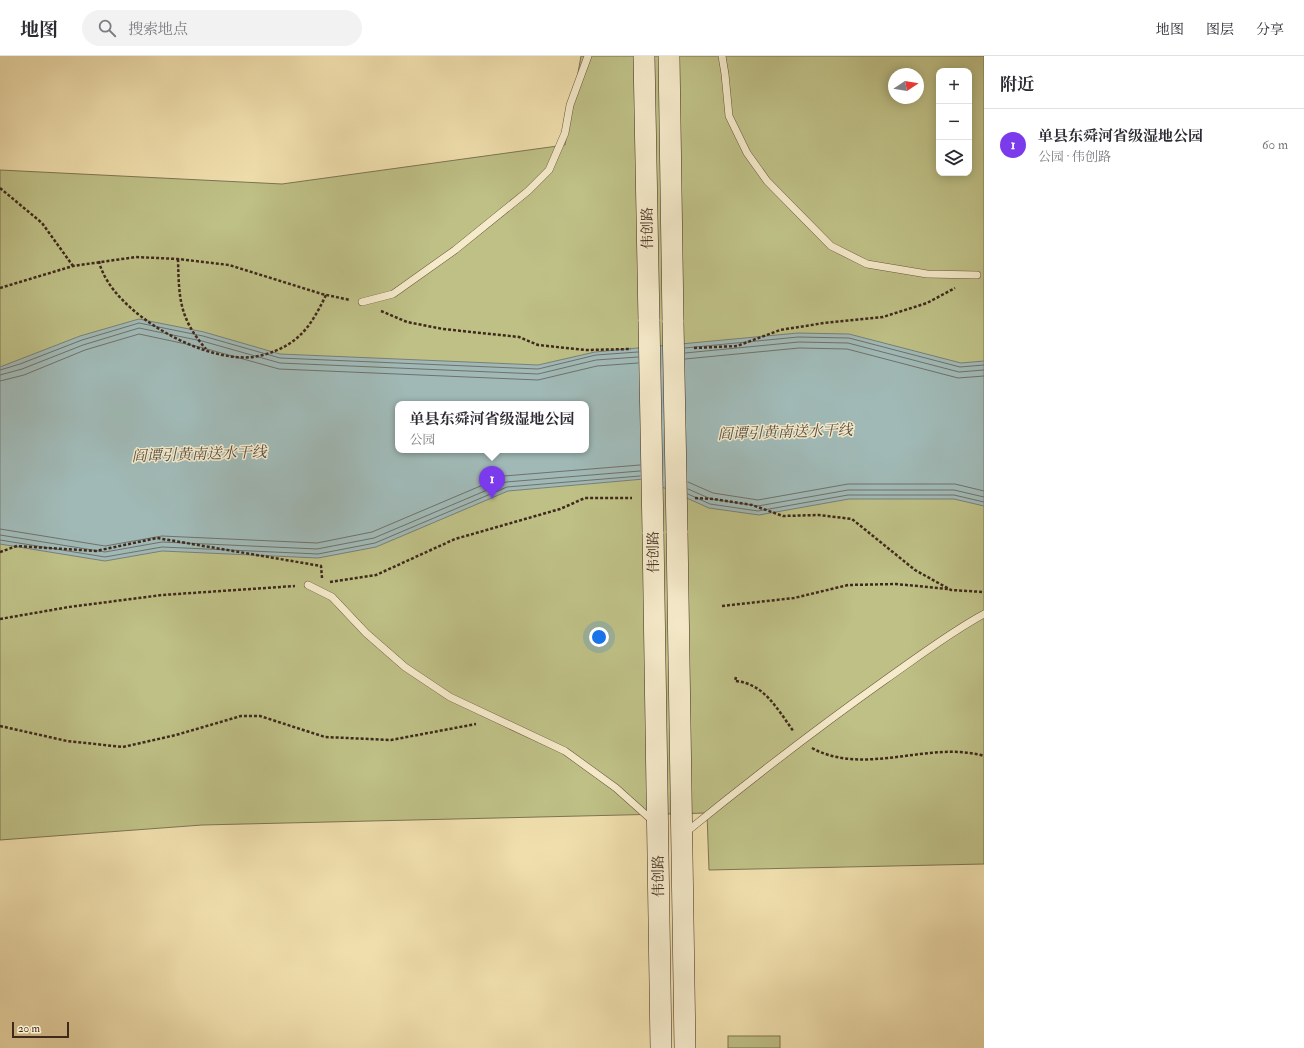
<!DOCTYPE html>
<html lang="zh">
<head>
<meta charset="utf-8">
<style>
	body { margin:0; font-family:"IM FELL Double Pica","Noto Serif SC",serif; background:#f2f2f3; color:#2b2b33 }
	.controls { position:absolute; right:12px; top:12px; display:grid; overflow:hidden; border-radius:8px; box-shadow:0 2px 10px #0003 }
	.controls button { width:36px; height:36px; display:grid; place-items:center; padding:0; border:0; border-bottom:1px solid #e1e1e2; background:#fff; color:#2b2b33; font:20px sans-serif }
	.compass { position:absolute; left:888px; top:12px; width:36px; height:36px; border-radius:50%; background:#fff; box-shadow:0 2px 10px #0003; rotate:78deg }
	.scale { position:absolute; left:12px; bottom:10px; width:57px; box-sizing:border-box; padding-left:4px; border:2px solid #3f291d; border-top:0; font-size:11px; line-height:14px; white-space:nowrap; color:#3f291d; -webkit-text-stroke:3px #f5eaca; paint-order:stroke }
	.you { position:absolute; left:599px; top:581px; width:14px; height:14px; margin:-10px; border:3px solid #fff; border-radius:50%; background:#1a73e8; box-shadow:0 0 0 6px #1a73e833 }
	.badge { display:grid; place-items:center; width:26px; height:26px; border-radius:50%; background:#7c3aed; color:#fff; font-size:13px; font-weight:700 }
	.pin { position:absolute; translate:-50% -33px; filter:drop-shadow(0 1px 2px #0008) }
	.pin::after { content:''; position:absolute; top:21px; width:14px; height:12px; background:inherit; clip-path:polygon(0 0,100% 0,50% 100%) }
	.popup { position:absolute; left:395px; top:345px; width:194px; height:52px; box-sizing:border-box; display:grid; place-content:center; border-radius:8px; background:#fff; filter:drop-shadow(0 1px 3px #0005); font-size:13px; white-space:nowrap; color:#7c7c81 }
	.popup b { font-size:15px; color:#2b2b33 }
	.popup::after { content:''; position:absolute; left:50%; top:100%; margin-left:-8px; border:8px solid transparent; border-top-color:#fff }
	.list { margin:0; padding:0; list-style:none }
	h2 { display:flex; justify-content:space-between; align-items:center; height:52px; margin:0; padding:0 16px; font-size:17px }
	h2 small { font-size:13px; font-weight:400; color:#7c7c81 }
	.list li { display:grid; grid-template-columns:26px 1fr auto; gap:12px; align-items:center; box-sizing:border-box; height:72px; padding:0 16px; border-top:1px solid #e1e1e2 }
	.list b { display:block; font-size:15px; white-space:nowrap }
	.list p { margin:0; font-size:13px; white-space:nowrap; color:#7c7c81 }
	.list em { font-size:13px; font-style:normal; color:#7c7c81 }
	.icon { flex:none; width:22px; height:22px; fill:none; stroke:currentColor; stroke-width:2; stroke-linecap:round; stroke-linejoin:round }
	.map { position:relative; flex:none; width:984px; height:992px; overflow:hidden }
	header { display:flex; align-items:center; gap:24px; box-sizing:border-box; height:56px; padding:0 20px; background:#fff; border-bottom:1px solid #e1e1e2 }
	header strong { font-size:19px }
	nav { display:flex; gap:22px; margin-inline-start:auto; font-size:14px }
	.search { width:280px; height:36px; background:#f2f2f3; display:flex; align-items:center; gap:10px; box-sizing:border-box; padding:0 14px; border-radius:22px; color:#7c7c81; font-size:15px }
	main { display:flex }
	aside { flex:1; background:#fff }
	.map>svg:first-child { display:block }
	.green { fill:#bec086; stroke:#7e7452; fill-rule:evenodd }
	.water { fill:#a0b9b6; stroke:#797f79; fill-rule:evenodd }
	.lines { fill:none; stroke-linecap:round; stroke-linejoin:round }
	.shore { stroke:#70716a; stroke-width:1 }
	.lane-casing { stroke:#6b5641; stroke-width:8 }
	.secondary-casing { stroke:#3f291d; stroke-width:22 }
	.path { stroke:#3f291d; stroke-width:2.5; stroke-dasharray:3 2; stroke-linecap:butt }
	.lane { stroke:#f5eaca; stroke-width:7 }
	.secondary { stroke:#f5eaca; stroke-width:21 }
	.secondary-bridge-casing { stroke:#3f291d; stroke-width:22; stroke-linecap:butt }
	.secondary-bridge { stroke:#f5eaca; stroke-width:21 }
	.labels { text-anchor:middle; stroke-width:3; stroke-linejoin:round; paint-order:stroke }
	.street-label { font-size:14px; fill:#3f291d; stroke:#f5eaca }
	.water-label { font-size:15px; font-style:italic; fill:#574d43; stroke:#f5eaca }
</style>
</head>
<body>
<header>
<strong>地图</strong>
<div class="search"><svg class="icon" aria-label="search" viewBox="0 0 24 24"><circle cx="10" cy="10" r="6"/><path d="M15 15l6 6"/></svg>搜索地点</div>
<nav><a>地图</a><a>图层</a><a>分享</a></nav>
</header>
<main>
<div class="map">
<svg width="984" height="992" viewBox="0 0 984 992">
	<rect width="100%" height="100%" fill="#f0dfad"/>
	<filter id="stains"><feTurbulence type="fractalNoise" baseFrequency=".005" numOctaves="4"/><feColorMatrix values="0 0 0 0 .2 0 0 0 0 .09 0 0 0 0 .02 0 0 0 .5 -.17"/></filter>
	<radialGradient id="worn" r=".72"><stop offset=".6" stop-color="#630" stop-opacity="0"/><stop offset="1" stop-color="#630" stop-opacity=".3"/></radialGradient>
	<g class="green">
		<path d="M 581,0 L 984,0 L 984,808 L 709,814 L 707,757 L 202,769 L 0,784 L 0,114 L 282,128 L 565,89 ZM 939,15 L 969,15 L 969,117 L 939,117 ZM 894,18 L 918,18 L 918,42 L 894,42 ZM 398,348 L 586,348 L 586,394 L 398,394 Z"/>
		<rect x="728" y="980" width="52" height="12"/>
	</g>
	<path class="water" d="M 139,263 L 204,276 L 280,298 L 538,309 L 595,296 L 798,277 L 849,278 L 961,307 L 984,305 L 984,450 L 954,443 L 849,443 L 759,459 L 709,452 L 644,423 L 508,435 L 376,491 L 318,502 L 162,495 L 105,505 L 0,488 L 0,311 L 80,280 ZM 398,348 L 586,348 L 586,394 L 398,394 Z"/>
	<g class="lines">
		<g class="shore">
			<path d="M 685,292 L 798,281 L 849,282 L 960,311 L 984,309"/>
			<path d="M 685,297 L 799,286 L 848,287 L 959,316 L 984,314"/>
			<path d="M 685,303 L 799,292 L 847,293 L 958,322 L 984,320"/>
			<path d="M 0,314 L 20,308 L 82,284 L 139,267 L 203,280 L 280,302 L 538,313 L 596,299 L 638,296"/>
			<path d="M 0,319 L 22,313 L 83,289 L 139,272 L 202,285 L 280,307 L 538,318 L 596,304 L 638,301"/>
			<path d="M 0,325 L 24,319 L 85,294 L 139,278 L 200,291 L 279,313 L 538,324 L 597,310 L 638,307"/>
			<path d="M 688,426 L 713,437 L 758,444 L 848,428 L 955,428 L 984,435"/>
			<path d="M 688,433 L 711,443 L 758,450 L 848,434 L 954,434 L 984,441"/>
			<path d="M 688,438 L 710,448 L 758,455 L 848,439 L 954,439 L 984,446"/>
			<path d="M 0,473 L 105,490 L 162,480 L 317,487 L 372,476 L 504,420 L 640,409"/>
			<path d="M 0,479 L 105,496 L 162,486 L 317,493 L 374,482 L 506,426 L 640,415"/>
			<path d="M 0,484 L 105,501 L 162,491 L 318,498 L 375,487 L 507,431 L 640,420"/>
		</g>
		<defs>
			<g id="lane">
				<path d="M 722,0 L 725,18 L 729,60 L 747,97 L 767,125 L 831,190 L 867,208 L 927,218 L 977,219"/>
				<path d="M 362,246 L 393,238 L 455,194 L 528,135 L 549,114 L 565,77 L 570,49 L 588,0"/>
				<path d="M 308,529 L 332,541 L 366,577 L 405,611 L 450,641 L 565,695 L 616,732 L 654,766"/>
				<path d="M 685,777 C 750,724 816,673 885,624 C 918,601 949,577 984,558"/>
			</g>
			<g id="secondary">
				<path d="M 644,0 L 649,265"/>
				<path d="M 669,0 L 673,266"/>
				<path d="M 677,475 L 685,992"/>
				<path d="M 653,476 L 661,992"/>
			</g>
		</defs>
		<use href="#lane" class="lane-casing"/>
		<use href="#secondary" class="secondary-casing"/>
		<g class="path">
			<path d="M 0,132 L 42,167 L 73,210"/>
			<path d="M 178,203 C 179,242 179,262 206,293"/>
			<path d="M 99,205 C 110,257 213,314 263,299 C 299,289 311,270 326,239"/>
			<path d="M 0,232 L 73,210 L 136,201 L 178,203 L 229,209 L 322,238 L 350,244"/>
			<path d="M 381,255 L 407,266 L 443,273 L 519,281 L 538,289 L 586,294 L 631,293"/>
			<path d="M 694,292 L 737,290 L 780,274 L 824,267 L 883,261 L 927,247 L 955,232"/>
			<path d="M 695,442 L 714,443 L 752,449 L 783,460 L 819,459 L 852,463 L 915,514 L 951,534 L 984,536"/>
			<path d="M 0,496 L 17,490 L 96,495 L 157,482 L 321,510 L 322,522"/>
			<path d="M 330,526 L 376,519 L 455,483 L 560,453 L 585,442 L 632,442"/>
			<path d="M 722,550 L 794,542 L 848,529 L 896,528 L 948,533"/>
			<path d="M 0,563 L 69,551 L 162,539 L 295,530"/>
			<path d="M 736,621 L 735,625 C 764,627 778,654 794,676"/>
			<path d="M 0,670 L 67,685 L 123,691 L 176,679 L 241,660 L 260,660 L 325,681 L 391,684 L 476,668"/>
			<path d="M 812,692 C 865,721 930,684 984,700"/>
		</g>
		<use href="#lane" class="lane"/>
		<use href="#secondary" class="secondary"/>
		<defs>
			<g id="secondary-bridge">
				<path d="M 649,265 L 653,476"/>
				<path d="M 673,266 L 677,475"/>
			</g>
		</defs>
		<use href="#secondary-bridge" class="secondary-bridge-casing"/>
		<use href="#secondary-bridge" class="secondary-bridge"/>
	</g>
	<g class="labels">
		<g class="street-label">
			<text transform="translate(647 172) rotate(-91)" y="5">伟创路</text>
			<text transform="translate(653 496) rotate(-91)" y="5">伟创路</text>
			<text transform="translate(658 820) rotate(-91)" y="5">伟创路</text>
		</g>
		<g class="water-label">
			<text transform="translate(785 376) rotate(-2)" y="5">阎谭引黄南送水干线</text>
			<text transform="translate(199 398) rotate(-2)" y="5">阎谭引黄南送水干线</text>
		</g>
	</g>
	<rect width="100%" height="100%" filter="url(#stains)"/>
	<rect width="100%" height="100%" fill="url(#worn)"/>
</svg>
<div class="controls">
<button>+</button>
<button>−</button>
<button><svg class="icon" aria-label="layers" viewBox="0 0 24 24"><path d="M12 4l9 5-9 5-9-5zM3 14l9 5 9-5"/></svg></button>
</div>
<svg class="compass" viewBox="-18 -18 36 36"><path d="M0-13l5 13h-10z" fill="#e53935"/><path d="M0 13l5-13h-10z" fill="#7c7c81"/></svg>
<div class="scale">20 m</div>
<div class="you"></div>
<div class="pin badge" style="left:492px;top:443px">1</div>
<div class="popup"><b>单县东舜河省级湿地公园</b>公园</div>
</div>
<aside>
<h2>附近<small></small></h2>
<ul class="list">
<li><span class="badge">1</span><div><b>单县东舜河省级湿地公园</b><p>公园 · 伟创路</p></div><em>60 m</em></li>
</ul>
</aside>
</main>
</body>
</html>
